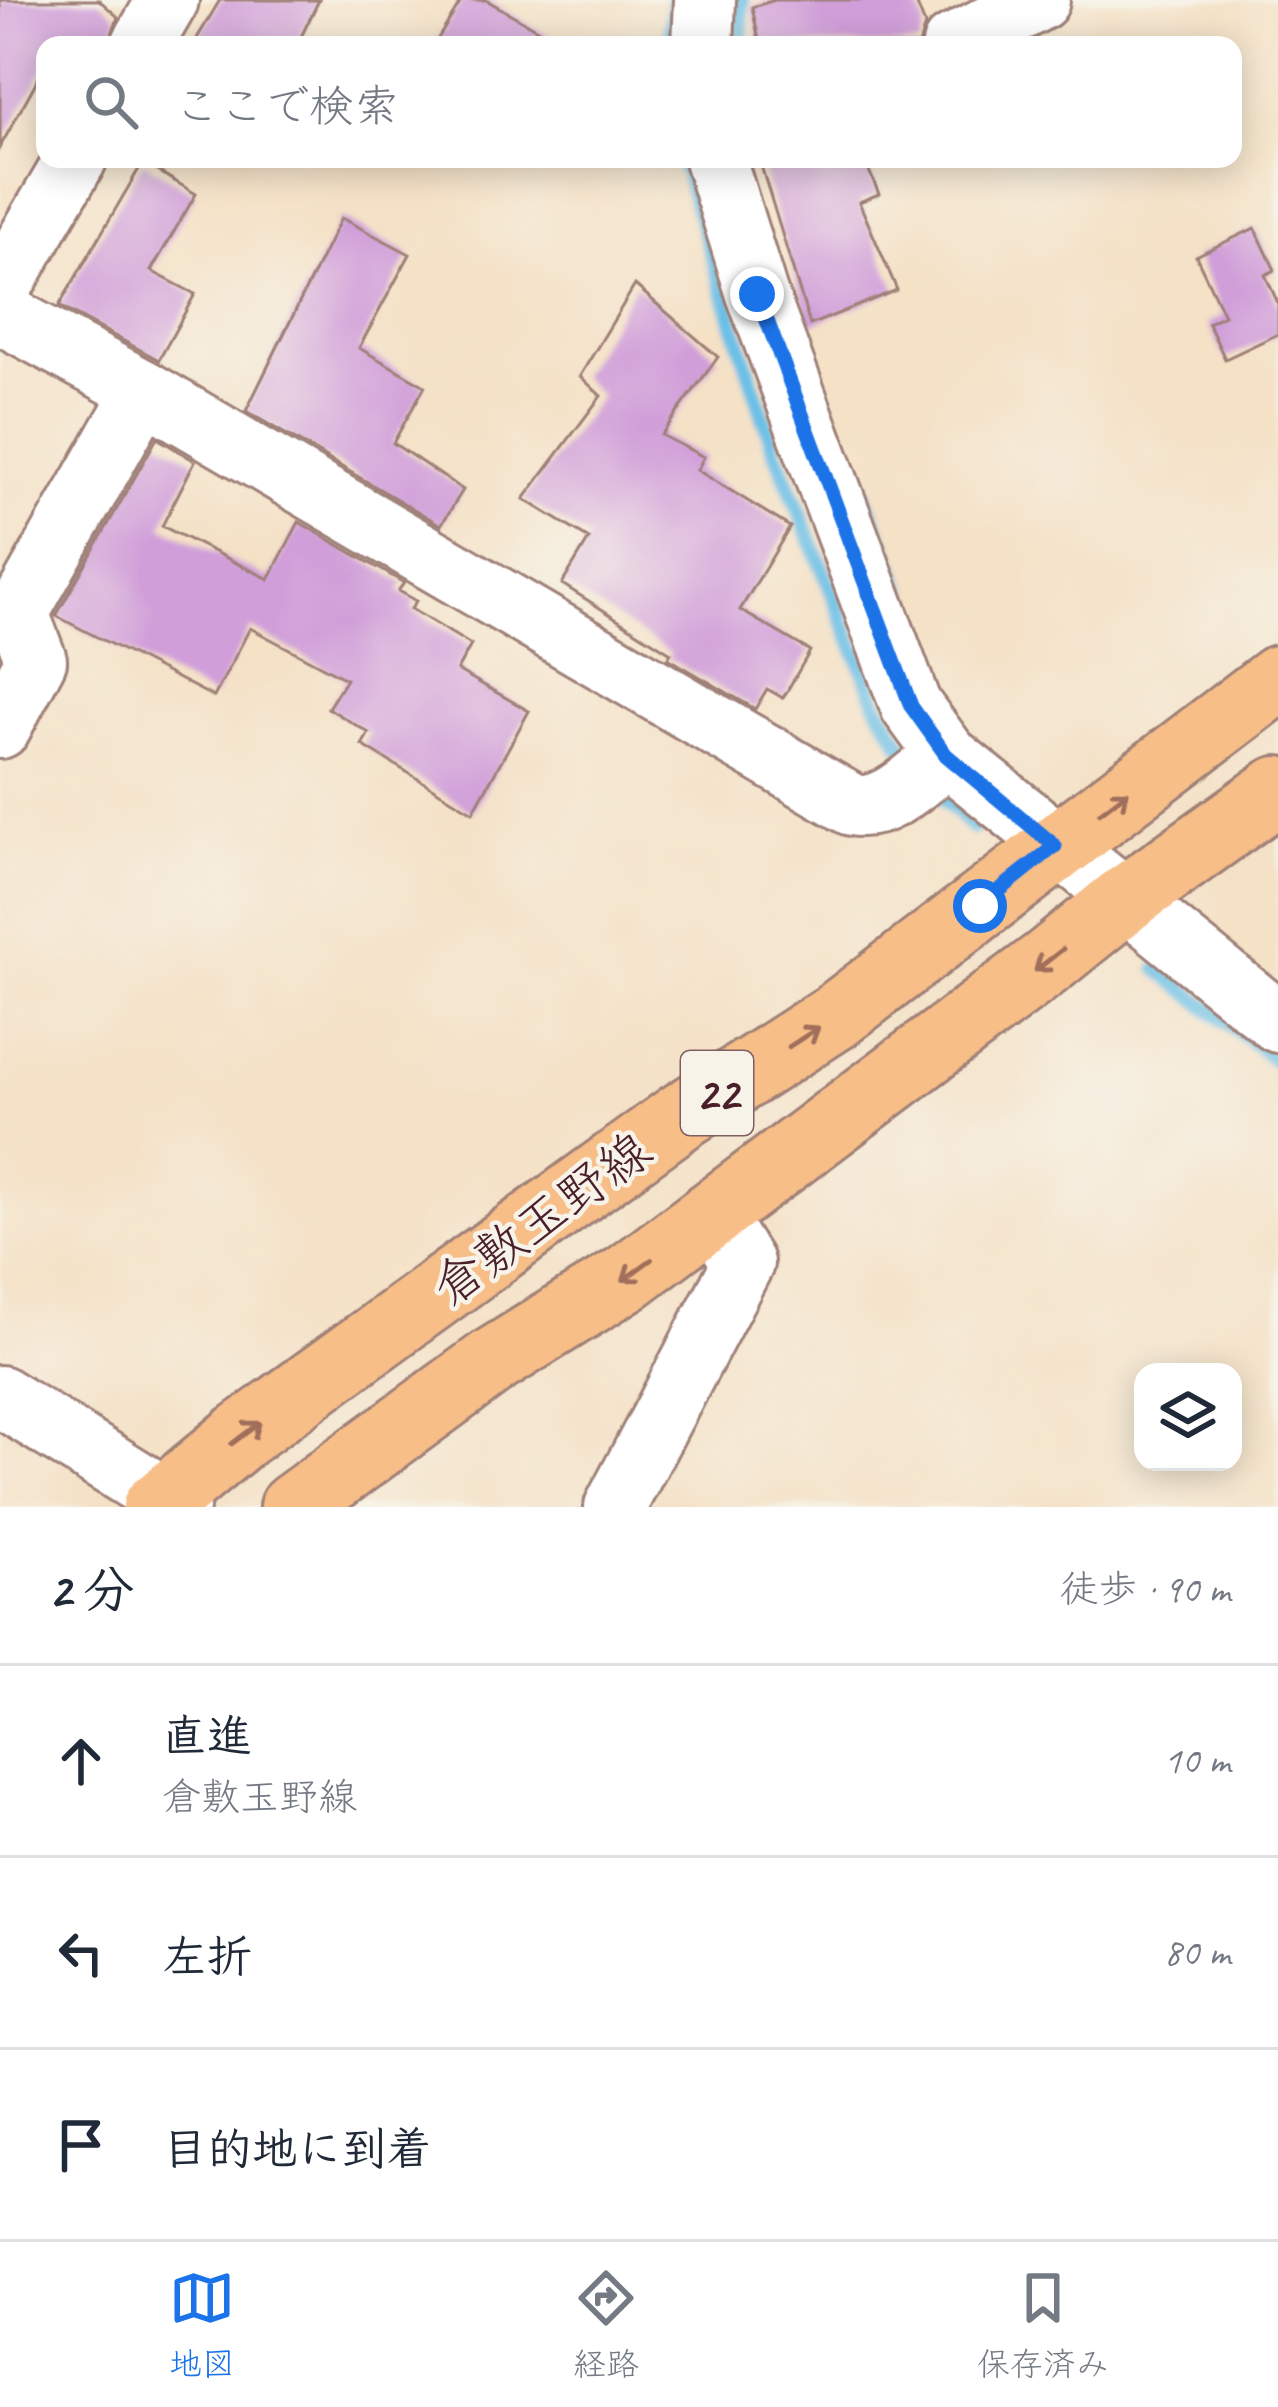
<!DOCTYPE html>
<html lang="ja">
<head>
<meta charset="utf-8">
<style>
	body { margin:0; font-family:Caveat,"Klee One",sans-serif; background:#f2f2f3; color:#1f2937 }
	.controls { position:absolute; right:36px; bottom:36px; display:grid; overflow:hidden; border-radius:24px; box-shadow:0 6px 30px #0003 }
	.controls button { width:108px; height:108px; display:grid; place-items:center; padding:0; border:0; border-bottom:3px solid #e0e1e3; background:#fff; color:#1f2937; font:60px sans-serif }
	.stop { position:absolute; width:36px; height:36px; margin:-27px; border:9px solid #1a73e8; border-radius:50%; background:#fff }
	.stop.end { background:#1a73e8; border-color:#fff; box-shadow:0 3px 12px #0008 }
	.list { margin:0; padding:0; list-style:none }
	h2 { display:flex; justify-content:space-between; align-items:center; height:156px; margin:0; padding:0 48px; font-size:51px }
	h2 small { font-size:39px; font-weight:400; color:#747a83 }
	.list li { display:grid; grid-template-columns:78px 1fr auto; gap:36px; align-items:center; box-sizing:border-box; height:192px; padding:0 48px; border-top:3px solid #e0e1e3 }
	.list b { display:block; font-size:45px; white-space:nowrap }
	.list p { margin:0; font-size:39px; white-space:nowrap; color:#747a83 }
	.list em { font-size:39px; font-style:normal; color:#747a83 }
	.icon { flex:none; width:66px; height:66px; fill:none; stroke:currentColor; stroke-width:2; stroke-linecap:round; stroke-linejoin:round }
	.map { position:relative; flex:none; width:1278px; height:1507px; overflow:hidden }
	.search { position:absolute; background:#fff; box-shadow:0 6px 30px #0003; left:36px; right:36px; top:36px; height:132px; display:flex; align-items:center; gap:30px; box-sizing:border-box; padding:0 42px; border-radius:24px; color:#747a83; font-size:45px }
	.sheet { height:732px; background:#fff }
	nav { display:flex; justify-content:space-around; align-items:center; box-sizing:border-box; height:168px; border-top:3px solid #e0e1e3; background:#fff; font-size:33px; color:#747a83 }
	nav a { display:grid; justify-items:center; gap:6px }
	nav .on { color:#1a73e8 }
	.map>svg:first-child { display:block }
	.lines { fill:none; stroke-linecap:round; stroke-linejoin:round }
	.stream { stroke:#6ac0e7; stroke-width:15 }
	.building { fill:#d09ed9 }
	.minor-casing { stroke:#9f8078; stroke-width:66 }
	.major-casing { stroke:#9f8078; stroke-width:72 }
	.minor { stroke:#fff; stroke-width:60 }
	.major { stroke:#f7be88; stroke-width:66 }
	.oneway { stroke:#a06e5a }
	.route { stroke:#1a73e8; stroke-width:15 }
	.labels { text-anchor:middle; stroke-width:9; stroke-linejoin:round; paint-order:stroke }
	.shield { fill:#f7f3e8; stroke:#7e5f64; stroke-width:3 }
	.shield-label { font-size:48px; font-weight:bold; fill:#4a1f2b }
	.street-label { font-size:51px; fill:#4a1f2b; stroke:#f7f3e8 }
</style>
</head>
<body>
<div class="map">
<svg width="1278" height="1507" viewBox="0 0 1278 1507">
	<rect width="100%" height="100%" fill="#f7f3e8"/>
	<filter id="ink" filterUnits="userSpaceOnUse"><feTurbulence type="fractalNoise" baseFrequency=".00833" numOctaves="2"/><feDisplacementMap in="SourceGraphic" scale="24" xChannelSelector="R" yChannelSelector="G"/><feConvolveMatrix kernelMatrix="1 2 1 2 8 2 1 2 1" color-interpolation-filters="sRGB"/></filter>
	<filter id="wash" filterUnits="userSpaceOnUse"><feTurbulence type="fractalNoise" baseFrequency=".004" numOctaves="4" result="noise"/><feDisplacementMap in="SourceGraphic" scale="48" xChannelSelector="R" yChannelSelector="G"/><feGaussianBlur stdDeviation="2.7" result="paint"/><feColorMatrix in="noise" values="0 0 0 0 0 0 0 0 0 0 0 0 0 0 0 0 0 1.4 0 .05"/><feComposite in="paint" operator="in"/></filter>
	<g filter="url(#wash)">
		<rect width="100%" height="100%" fill="#f4e1c6"/>
		<g class="lines">
			<g class="stream">
				<path d="M 669,45 L 674,0"/>
				<path d="M 742,45 L 742,0"/>
				<path d="M 681,159 L 773,446 L 877,704 L 914,765"/>
				<path d="M 856,473 L 936,679"/>
				<path d="M 929,784 L 973,828"/>
				<path d="M 1158,969 L 1278,1062"/>
			</g>
		</g>
		<g id="blocks">
			<g class="building">
				<path d="M 0,0 L 99,0 L 118,17 L 108,45 L 45,45 L 45,66 L 0,147 Z"/>
				<path d="M 220,0 L 319,0 L 297,45 L 193,45 Z"/>
				<path d="M 462,0 L 486,0 L 565,45 L 434,45 Z"/>
				<path d="M 775,0 L 915,0 L 925,25 L 919,45 L 760,45 L 752,7 Z"/>
				<path d="M 759,159 L 864,159 L 879,194 L 859,202 L 897,290 L 810,325 Z"/>
				<path d="M 143,162 L 196,194 L 151,271 L 195,294 L 159,360 L 59,306 Z"/>
				<path d="M 341,218 L 410,254 L 359,348 L 425,386 L 393,443 L 463,490 L 441,525 L 246,411 Z"/>
				<path d="M 1255,228 L 1275,270 L 1265,275 L 1278,303 L 1278,334 L 1225,359 L 1208,323 L 1224,315 L 1196,256 Z"/>
				<path d="M 635,285 L 718,357 L 661,435 L 704,457 L 697,470 L 790,527 L 740,610 L 810,651 L 783,698 L 767,689 L 755,709 L 668,658 L 671,653 L 562,584 L 589,539 L 524,499 L 601,396 L 580,376 Z"/>
				<path d="M 157,438 L 195,461 L 162,526 L 269,579 L 299,522 L 404,583 L 398,591 L 416,601 L 411,609 L 471,645 L 457,670 L 529,711 L 473,812 L 362,745 L 369,733 L 328,708 L 346,679 L 250,628 L 214,697 L 56,616 Z"/>
			</g>
		</g>
	</g>
	<g filter="url(#ink)">
		<use href="#blocks" fill-opacity="0" stroke="#9f8078" stroke-width="3"/>
		<g class="lines">
			<defs>
				<g id="minor">
					<path d="M 142,45 L 168,0"/>
					<path d="M 703,45 L 705,0"/>
					<path d="M 953,45 L 1039,0"/>
					<path d="M 715,159 L 757,294 L 911,706 L 947,755 L 1278,1022"/>
					<path d="M 0,289 L 76,159"/>
					<path d="M 0,313 L 144,391 L 852,805 C 887,813 920,775 947,755"/>
					<path d="M 0,728 L 36,660 L 18,613 L 144,391"/>
					<path d="M 0,1396 L 179,1507"/>
					<path d="M 615,1507 L 743,1263 L 712,1214"/>
				</g>
				<g id="major">
					<path d="M 156,1507 L 241,1436 L 680,1117 L 835,1017 L 1278,679"/>
					<path d="M 293,1507 L 493,1361 L 628,1277 L 1049,961 L 1123,901 L 1278,790"/>
				</g>
			</defs>
			<use href="#minor" class="minor-casing"/>
			<use href="#major" class="major-casing"/>
			<use href="#minor" class="minor"/>
			<use href="#major" class="major"/>
		</g>
		<defs><path id="oneway-shaft" d="M-6 0H5M1.5-3L5.5 0L1.5 3" fill="none" stroke-width="1.6" stroke-linecap="round" stroke-linejoin="round" transform="scale(3)"/></defs>
		<g class="oneway">
			<use href="#oneway-shaft" transform="translate(1114 802) rotate(-37)"/>
			<use href="#oneway-shaft" transform="translate(1049 960) rotate(142)"/>
			<use href="#oneway-shaft" transform="translate(804 1037) rotate(-33)"/>
			<use href="#oneway-shaft" transform="translate(637 1270) rotate(144)"/>
			<use href="#oneway-shaft" transform="translate(246 1433) rotate(-37)"/>
		</g>
	</g>
	<g class="lines" filter="url(#ink)">
		<path class="route" d="M 757,294 L 911,706 L 946,755 L 1055,846 L 980,906"/>
	</g>
	<g class="labels">
		<rect class="shield" x="681" y="1051" width="72" height="84" rx="9"/>
		<g class="shield-label">
			<text x="717" y="1110">22</text>
		</g>
		<g class="street-label">
			<text transform="translate(541 1218) rotate(-36)" y="18">倉敷玉野線</text>
		</g>
	</g>
</svg>
<div class="controls">
<button><svg class="icon" aria-label="layers" viewBox="0 0 24 24"><path d="M12 4l9 5-9 5-9-5zM3 14l9 5 9-5"/></svg></button>
</div>
<div class="stop" style="left:980px;top:906px"></div>
<div class="stop end" style="left:757px;top:294px"></div>
<div class="search"><svg class="icon" aria-label="search" viewBox="0 0 24 24"><circle cx="10" cy="10" r="6"/><path d="M15 15l6 6"/></svg>ここで検索</div>
</div>
<section class="sheet">
<h2>2 分<small>徒歩 · 90 m</small></h2>
<ul class="list">
<li><svg class="icon" aria-label="ahead" viewBox="0 0 24 24"><path d="M12 20V5M6 11l6-6 6 6"/></svg><div><b>直進</b><p>倉敷玉野線</p></div><em>10 m</em></li>
<li><svg class="icon" aria-label="left" viewBox="0 0 24 24"><path d="M17 20v-9H6M10 6l-5 5 5 5"/></svg><div><b>左折</b></div><em>80 m</em></li>
<li><svg class="icon" aria-label="arrive" viewBox="0 0 24 24"><path d="M6 21V4h12l-3 4 3 4H6"/></svg><div><b>目的地に到着</b></div></li>
</ul>
</section>
<nav>
<a class="on"><svg class="icon" aria-label="map" viewBox="0 0 24 24"><path d="M3 6l6-2 6 2 6-2v14l-6 2-6-2-6 2zM9 4v14M15 6v14"/></svg>地図</a>
<a><svg class="icon" aria-label="directions" viewBox="0 0 24 24"><path d="M12 3l9 9-9 9-9-9zM9 14v-3h6M13 9l2 2-2 2"/></svg>経路</a>
<a><svg class="icon" aria-label="saved" viewBox="0 0 24 24"><path d="M7 4h10v16l-5-4-5 4z"/></svg>保存済み</a>
</nav>
</body>
</html>
